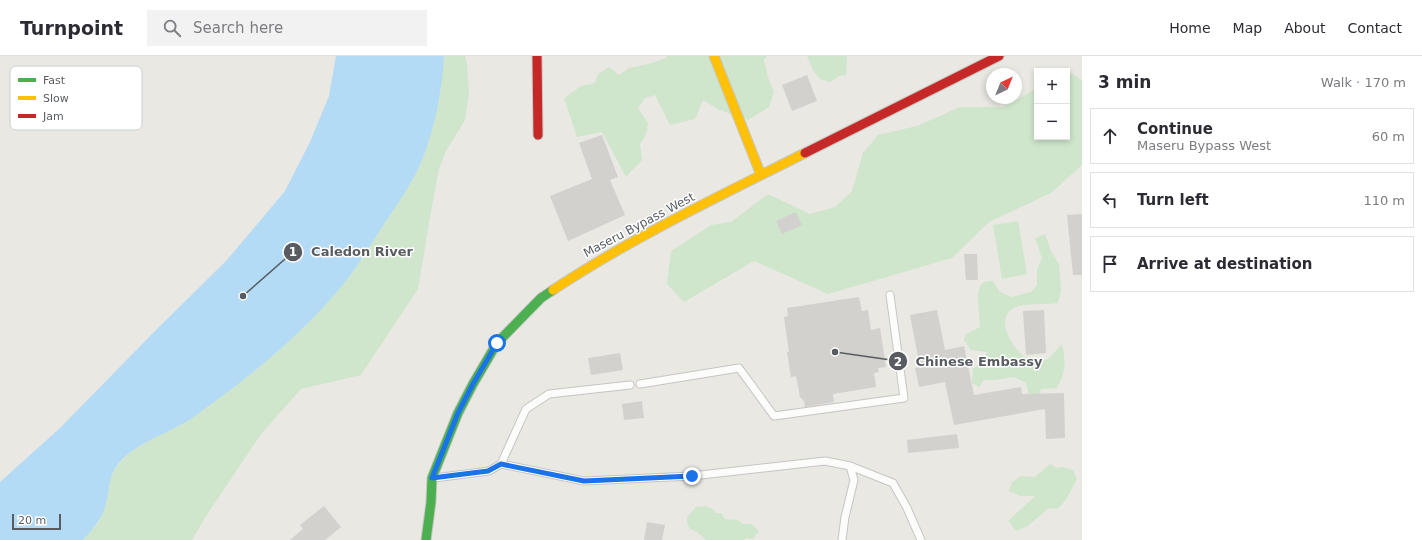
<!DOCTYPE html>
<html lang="en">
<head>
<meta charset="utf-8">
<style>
	body { margin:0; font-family:"DejaVu Sans",sans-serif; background:#f2f2f3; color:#2b2b33 }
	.controls { position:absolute; right:12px; top:12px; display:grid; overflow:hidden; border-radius:0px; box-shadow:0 2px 6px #0003 }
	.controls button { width:36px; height:36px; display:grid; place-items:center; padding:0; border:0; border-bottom:1px solid #e1e1e2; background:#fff; color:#2b2b33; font:20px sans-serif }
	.compass { position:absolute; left:986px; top:12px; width:36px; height:36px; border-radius:50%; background:#fff; box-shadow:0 2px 6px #0003; rotate:43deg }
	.scale { position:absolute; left:12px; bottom:10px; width:49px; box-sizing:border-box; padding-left:4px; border:2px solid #585c61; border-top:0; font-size:11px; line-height:14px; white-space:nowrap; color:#585c61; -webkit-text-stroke:3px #fff; paint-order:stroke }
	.stop { position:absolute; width:12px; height:12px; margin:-9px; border:3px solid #1a73e8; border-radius:50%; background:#fff }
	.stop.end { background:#1a73e8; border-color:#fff; box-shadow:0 1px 4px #0008 }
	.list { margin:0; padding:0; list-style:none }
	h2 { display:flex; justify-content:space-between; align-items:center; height:52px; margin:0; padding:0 16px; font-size:17px }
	h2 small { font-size:13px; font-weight:400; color:#7c7c81 }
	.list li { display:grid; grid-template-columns:26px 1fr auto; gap:12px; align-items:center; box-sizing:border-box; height:56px; margin:0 8px 8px; padding:0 8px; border:1px solid #e1e1e2; border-radius:0px }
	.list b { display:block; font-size:15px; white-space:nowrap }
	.list p { margin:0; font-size:13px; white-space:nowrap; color:#7c7c81 }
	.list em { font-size:13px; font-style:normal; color:#7c7c81 }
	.icon { flex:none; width:22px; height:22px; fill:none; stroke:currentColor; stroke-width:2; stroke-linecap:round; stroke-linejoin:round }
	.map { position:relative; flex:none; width:1082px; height:484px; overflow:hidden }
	header { display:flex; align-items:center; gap:24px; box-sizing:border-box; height:56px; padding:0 20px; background:#fff; border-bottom:1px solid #e1e1e2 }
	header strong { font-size:19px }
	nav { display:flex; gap:22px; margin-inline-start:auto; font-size:14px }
	.search { width:280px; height:36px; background:#f2f2f3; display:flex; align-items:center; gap:10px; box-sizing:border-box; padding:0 14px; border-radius:0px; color:#7c7c81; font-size:15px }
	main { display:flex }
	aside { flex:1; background:#fff }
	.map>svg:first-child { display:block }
	.green { fill:#cfe6cc }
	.water { fill:#b3dbf6 }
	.building { fill:#d2d1cd }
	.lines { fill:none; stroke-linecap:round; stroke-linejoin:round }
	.lane-casing { stroke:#c5c5c3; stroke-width:9 }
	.fast-casing { stroke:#c5c6c4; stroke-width:11 }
	.slow-casing { stroke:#c5c6c4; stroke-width:11 }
	.jam-casing { stroke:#c5c6c4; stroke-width:11 }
	.lane { stroke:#fcfcfb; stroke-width:7 }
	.fast { stroke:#4caf50; stroke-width:9 }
	.slow { stroke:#ffc107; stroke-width:9 }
	.jam { stroke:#c62828; stroke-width:9 }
	.route { stroke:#1a73e8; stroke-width:5 }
	.labels { text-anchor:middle; stroke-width:3; stroke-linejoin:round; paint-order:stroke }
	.street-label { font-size:12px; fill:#585c61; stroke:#fff }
	.key { fill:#fff; stroke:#cdced0; stroke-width:1 }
	.key-label { font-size:11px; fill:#585c61 }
	.leader { fill:none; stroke:#585c61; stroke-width:1.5 }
	.callout-dot { fill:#585c61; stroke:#fff; stroke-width:1.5 }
	.mark-label { font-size:12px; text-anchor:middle; font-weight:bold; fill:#fff }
	.callout-label { font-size:13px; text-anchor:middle; font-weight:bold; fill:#585c61; stroke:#fff; stroke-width:3; stroke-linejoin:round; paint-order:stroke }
</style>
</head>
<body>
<header>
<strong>Turnpoint</strong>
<div class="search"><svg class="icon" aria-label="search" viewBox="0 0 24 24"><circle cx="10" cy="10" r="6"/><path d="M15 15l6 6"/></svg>Search here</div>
<nav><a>Home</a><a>Map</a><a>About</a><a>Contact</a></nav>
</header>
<main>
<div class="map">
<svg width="1082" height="484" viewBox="0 0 1082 484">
	<rect width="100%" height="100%" fill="#e9e8e2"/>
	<g class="green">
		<path d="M 444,0 L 465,0 L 467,8 L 469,38 L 465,64 L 446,95 L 439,113 L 431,155 L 418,233 L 361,319 L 301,333 L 261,378 L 206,460 L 192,484 L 83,484 L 99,466 L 106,447 L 110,421 L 117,409 L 129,397 L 230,334 L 272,300 L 303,272 L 341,231 L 364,200 L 406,133 L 419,111 L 439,44 Z"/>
		<path d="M 666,0 L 767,0 L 764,4 L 768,21 L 774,36 L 769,51 L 748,64 L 717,53 L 703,44 L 695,63 L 670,69 L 655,39 L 645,42 L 638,52 L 648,67 L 647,76 L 640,88 L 642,104 L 626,121 L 602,76 L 577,81 L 564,42 L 581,30 L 595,27 L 598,18 L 609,11 L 619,19 L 629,12 L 652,7 L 666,2 Z"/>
		<path d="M 807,0 L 847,0 L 846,19 L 839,20 L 830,26 L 820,23 L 813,14 Z"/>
		<path d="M 1067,15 L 1082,24 L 1082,109 L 1051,137 L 989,166 L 952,202 L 828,238 L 754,205 L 684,246 L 667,228 L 671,195 L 711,169 L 731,166 L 768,138 L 810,158 L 835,151 L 852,135 L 863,97 L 878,79 L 917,70 L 960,51 L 1004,51 L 1037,32 L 1037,81 L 1067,81 Z"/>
		<path d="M 1018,165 L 1027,218 L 1002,223 L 993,169 Z"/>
		<path d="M 1045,178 L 1051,195 L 1059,208 L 1061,235 L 1058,247 C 1046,249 1031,247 1020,250 C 993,257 1008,286 1022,299 C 1025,302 1031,305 1035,307 L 1048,303 L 1062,288 C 1066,307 1066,315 1057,332 L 1041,333 L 1036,346 L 1029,340 L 1026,327 L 1014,321 L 995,324 L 984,324 L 979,331 L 972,327 L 973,313 L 983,305 L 987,296 L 971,294 L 964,284 L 966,278 L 980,271 C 980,260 974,232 983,227 C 986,225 990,225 993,225 L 1000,236 L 1012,241 L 1031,236 L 1037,229 L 1037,213 L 1042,202 L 1035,182 Z"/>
		<path d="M 1050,408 L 1057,412 L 1063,411 L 1073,414 L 1077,423 C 1070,435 1068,444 1057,453 L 1049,452 L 1028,470 L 1016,475 L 1008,465 L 1035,440 L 1020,440 L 1009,435 L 1012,426 L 1021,420 L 1035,421 Z"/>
		<path d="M 705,450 L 713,453 L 716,457 L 721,457 L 725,463 L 738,464 L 743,468 L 751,468 L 759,475 L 753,483 L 746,482 L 744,484 L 706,484 L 697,476 L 690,473 C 683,461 689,460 696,451 Z"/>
	</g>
	<path class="water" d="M 336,0 L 444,0 C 442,36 434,78 419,111 C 410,130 398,147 386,165 C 372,187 358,210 342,230 C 306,273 263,310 218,343 C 206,351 194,362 182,368 C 160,380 134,389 118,408 C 108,420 110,433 106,447 C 103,462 93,473 83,484 L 0,484 L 0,426 L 60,372 L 156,274 L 227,204 L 285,135 L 310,86 L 329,40 Z"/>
	<g class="building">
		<path d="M 807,19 L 817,45 L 792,55 L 782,29 Z"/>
		<path d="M 602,79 L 618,121 L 610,124 L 625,159 L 568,185 L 550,140 L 592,123 L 579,87 Z"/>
		<path d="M 796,156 L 802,169 L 782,178 L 776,165 Z"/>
		<path d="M 1082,158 L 1082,219 L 1073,219 L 1067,159 Z"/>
		<path d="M 964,198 L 977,198 L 978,224 L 966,224 Z"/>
		<path d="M 859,241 L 862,255 L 868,254 L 871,274 L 880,272 L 886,311 L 878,312 L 879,316 L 874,317 L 876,331 L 833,338 L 834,346 L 805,351 L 804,345 L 800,341 L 796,320 L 791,321 L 787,296 L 789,296 L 784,261 L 788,260 L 787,252 Z"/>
		<path d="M 937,254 L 945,294 L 964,290 L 974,339 L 1021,331 L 1022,338 L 1064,337 L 1065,382 L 1046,383 L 1045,353 L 954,369 L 945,326 L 919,331 L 915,312 L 920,311 L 910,259 Z"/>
		<path d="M 1044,254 L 1046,297 L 1026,299 L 1023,255 Z"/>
		<path d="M 620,297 L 623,314 L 591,319 L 588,302 Z"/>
		<path d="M 642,345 L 644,362 L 624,364 L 622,348 Z"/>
		<path d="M 957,378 L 959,392 L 908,397 L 907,384 Z"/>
		<path d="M 324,450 L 341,471 L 325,484 L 290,484 L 303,473 L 300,469 Z"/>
		<path d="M 647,466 L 665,469 L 662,484 L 644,484 Z"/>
	</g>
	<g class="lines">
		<defs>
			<g id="lane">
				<path d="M 640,328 L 739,312 L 774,360 L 904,342 L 890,239"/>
				<path d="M 501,408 L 584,425 L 692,420 L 825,405 L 850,410 L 893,427 L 907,452 L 921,484"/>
				<path d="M 434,422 L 489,415 L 501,408 L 526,353 L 549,338 L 630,329"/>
				<path d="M 842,484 L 845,461 L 854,424 L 850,410"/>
			</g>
			<path id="fast" d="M 426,484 L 431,446 L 432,422 L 458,357 L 473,328 L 497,287 L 541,242 L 553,234"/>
			<g id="slow">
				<path d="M 714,0 L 761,119"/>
				<path d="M 553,234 C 633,181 720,140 805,97"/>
			</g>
			<g id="jam">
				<path d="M 537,0 L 538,79"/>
				<path d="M 805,97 L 999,0"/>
			</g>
		</defs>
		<use href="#lane" class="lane-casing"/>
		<use href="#fast" class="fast-casing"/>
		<use href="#slow" class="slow-casing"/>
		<use href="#jam" class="jam-casing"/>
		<use href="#lane" class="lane"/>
		<use href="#fast" class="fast"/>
		<use href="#slow" class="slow"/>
		<use href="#jam" class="jam"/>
	</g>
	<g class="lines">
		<path class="route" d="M 497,287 L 473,328 L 458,357 L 432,422 L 488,415 L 501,408 L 584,425 L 692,420"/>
	</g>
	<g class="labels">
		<g class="street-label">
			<text transform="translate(639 169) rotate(-28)" y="4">Maseru Bypass West</text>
		</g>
	</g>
	<rect x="10" y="10" width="132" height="64" rx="6" class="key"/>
	<rect x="18" y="22" width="18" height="4" fill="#4caf50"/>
	<rect x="18" y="40" width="18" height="4" fill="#ffc107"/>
	<rect x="18" y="58" width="18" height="4" fill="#c62828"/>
	<g class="key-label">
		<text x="43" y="28">Fast</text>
		<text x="43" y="46">Slow</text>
		<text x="43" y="64">Jam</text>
	</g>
	<path class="leader" d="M243 240L293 196M835 296L898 305"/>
	<g class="callout-dot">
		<circle cx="243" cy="240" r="4"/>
		<circle cx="835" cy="296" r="4"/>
		<circle cx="293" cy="196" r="10"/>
		<circle cx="898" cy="305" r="10"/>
	</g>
	<g class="mark-label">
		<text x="293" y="200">1</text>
		<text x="898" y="310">2</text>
	</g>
	<g class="callout-label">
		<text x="362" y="200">Caledon River</text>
		<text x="979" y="310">Chinese Embassy</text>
	</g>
</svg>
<div class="controls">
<button>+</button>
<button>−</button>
</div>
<svg class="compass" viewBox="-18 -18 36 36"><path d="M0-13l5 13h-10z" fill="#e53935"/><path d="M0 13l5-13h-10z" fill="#7c7c81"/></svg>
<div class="scale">20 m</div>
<div class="stop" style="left:497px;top:287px"></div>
<div class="stop end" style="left:692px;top:420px"></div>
</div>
<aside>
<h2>3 min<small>Walk · 170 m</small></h2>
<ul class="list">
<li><svg class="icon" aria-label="ahead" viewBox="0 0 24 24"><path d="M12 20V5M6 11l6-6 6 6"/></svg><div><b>Continue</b><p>Maseru Bypass West</p></div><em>60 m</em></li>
<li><svg class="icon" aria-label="left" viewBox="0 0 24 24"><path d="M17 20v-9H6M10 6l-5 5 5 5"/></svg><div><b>Turn left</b></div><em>110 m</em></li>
<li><svg class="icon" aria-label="arrive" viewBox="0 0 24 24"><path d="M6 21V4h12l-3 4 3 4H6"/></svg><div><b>Arrive at destination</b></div></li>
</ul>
</aside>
</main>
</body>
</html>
